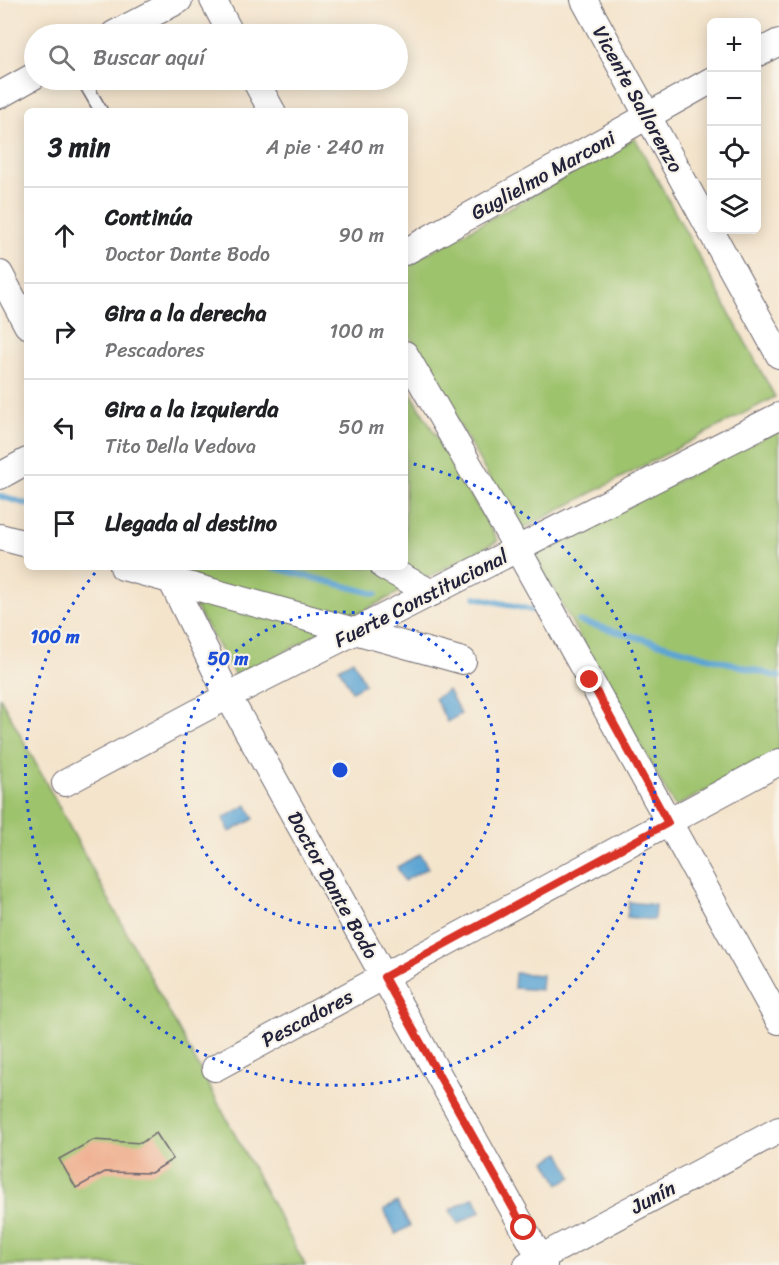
<!DOCTYPE html>
<html lang="es">
<head>
<meta charset="utf-8">
<style>
	body { margin:0; font-family:Sriracha,sans-serif; background:#f2f2f2; color:#202124 }
	.controls { position:absolute; right:18px; top:18px; display:grid; overflow:hidden; border-radius:9px; box-shadow:0 3px 15px #0003 }
	.controls button { width:54px; height:54px; display:grid; place-items:center; padding:0; border:0; border-bottom:2px solid #e0e0e0; background:#fff; color:#202124; font:30px sans-serif }
	.stop { position:absolute; width:18px; height:18px; margin:-14px; border:4px solid #d93025; border-radius:50%; background:#fff }
	.stop.end { background:#d93025; border-color:#fff; box-shadow:0 2px 6px #0008 }
	.list { margin:0; padding:0; list-style:none }
	h2 { display:flex; justify-content:space-between; align-items:center; height:78px; margin:0; padding:0 24px; font-size:26px }
	h2 small { font-size:20px; font-weight:400; color:#757577 }
	.list li { display:grid; grid-template-columns:39px 1fr auto; gap:18px; align-items:center; box-sizing:border-box; height:96px; padding:0 24px; border-top:2px solid #e0e0e0 }
	.list b { display:block; font-size:22px; white-space:nowrap }
	.list p { margin:0; font-size:20px; white-space:nowrap; color:#757577 }
	.list em { font-size:20px; font-style:normal; color:#757577 }
	.icon { flex:none; width:33px; height:33px; fill:none; stroke:currentColor; stroke-width:2; stroke-linecap:round; stroke-linejoin:round }
	.map { position:relative; flex:none; width:779px; height:1265px; overflow:hidden }
	.search { position:absolute; background:#fff; box-shadow:0 3px 15px #0003; left:24px; top:24px; width:384px; height:66px; display:flex; align-items:center; gap:15px; box-sizing:border-box; padding:0 21px; border-radius:33px; color:#757577; font-size:22px }
	.panel { position:absolute; background:#fff; box-shadow:0 3px 15px #0003; left:24px; top:108px; width:384px; height:462px; border-radius:9px }
	.map>svg:first-child { display:block }
	.green { fill:#9ec36d; stroke:#607254; stroke-width:1.5 }
	.water { fill:#5ca4d3; stroke:#3f6387; stroke-width:1.5 }
	.lines { fill:none; stroke-linecap:round; stroke-linejoin:round }
	.stream { stroke:#5ca4d3; stroke-width:6 }
	.building { fill:#efac8b }
	.service-casing { stroke:#6c666e; stroke-width:15 }
	.minor-casing { stroke:#6c666e; stroke-width:28 }
	.service { stroke:#fff; stroke-width:12 }
	.minor { stroke:#fff; stroke-width:26 }
	.route { stroke:#d93025; stroke-width:8 }
	.ring { fill:none; stroke:#1d4ed8; stroke-width:3; stroke-dasharray:3 6 }
	.labels { text-anchor:middle; stroke-width:4.5; stroke-linejoin:round; paint-order:stroke }
	.street-label { font-size:20px; fill:#22223b; stroke:#f7f3e8 }
	.centre { fill:#1d4ed8; stroke:#f7f3e8; stroke-width:3 }
	.ring-label { font-size:18px; text-anchor:middle; font-weight:bold; fill:#1d4ed8; stroke:#f7f3e8; stroke-width:4.5; stroke-linejoin:round; paint-order:stroke }
</style>
</head>
<body>
<div class="map">
<svg width="779" height="1265" viewBox="0 0 779 1265">
	<rect width="100%" height="100%" fill="#f7f3e8"/>
	<filter id="ink" filterUnits="userSpaceOnUse"><feTurbulence type="fractalNoise" baseFrequency=".0167" numOctaves="2"/><feDisplacementMap in="SourceGraphic" scale="12" xChannelSelector="R" yChannelSelector="G"/><feConvolveMatrix kernelMatrix="1 2 1 2 8 2 1 2 1" color-interpolation-filters="sRGB"/></filter>
	<filter id="wash" filterUnits="userSpaceOnUse"><feTurbulence type="fractalNoise" baseFrequency=".008" numOctaves="4" result="noise"/><feDisplacementMap in="SourceGraphic" scale="24" xChannelSelector="R" yChannelSelector="G"/><feGaussianBlur stdDeviation="1.35" result="paint"/><feColorMatrix in="noise" values="0 0 0 0 0 0 0 0 0 0 0 0 0 0 0 0 0 1.4 0 .05"/><feComposite in="paint" operator="in"/></filter>
	<g filter="url(#wash)">
		<rect width="100%" height="100%" fill="#f4e4cc"/>
		<g class="green">
			<path d="M 635,138 L 775,397 L 519,531 L 405,328 L 405,266 Z"/>
			<path d="M 405,383 L 498,541 L 236,677 L 172,567 L 405,567 Z"/>
			<path d="M 779,430 L 779,752 L 675,807 L 533,553 Z"/>
			<path d="M 0,697 L 305,1265 L 0,1265 Z"/>
		</g>
		<g class="water">
			<path d="M 353,660 L 365,684 L 352,691 L 339,668 Z"/>
			<path d="M 448,690 L 461,714 L 447,722 L 435,698 Z"/>
			<path d="M 247,805 L 254,819 L 230,832 L 223,818 Z"/>
			<path d="M 420,854 L 428,868 L 404,881 L 397,867 Z"/>
			<path d="M 629,902 L 655,905 L 654,920 L 627,917 Z"/>
			<path d="M 515,973 L 542,975 L 541,990 L 514,988 Z"/>
			<path d="M 560,1153 L 572,1177 L 559,1184 L 546,1161 Z"/>
			<path d="M 474,1197 L 481,1211 L 458,1224 L 450,1210 Z"/>
			<path d="M 397,1202 L 410,1226 L 396,1234 L 384,1210 Z"/>
		</g>
		<g class="lines">
			<g class="stream">
				<path d="M 0,496 L 27,504"/>
				<path d="M 272,567 L 376,594"/>
				<path d="M 475,597 L 532,610"/>
				<path d="M 579,621 L 779,677"/>
			</g>
		</g>
		<g id="blocks">
			<path class="building" d="M 156,1133 L 173,1159 L 151,1173 L 105,1172 L 76,1188 L 59,1159 L 93,1140 L 141,1143 Z"/>
		</g>
	</g>
	<g filter="url(#ink)">
		<use href="#blocks" fill-opacity="0" stroke="#6c666e" stroke-width="1.5"/>
		<g class="lines">
			<defs>
				<path id="service" d="M 83,80 L 101,111"/>
				<g id="minor">
					<path d="M 213,0 L 231,34"/>
					<path d="M 584,0 L 779,355"/>
					<path d="M 114,34 L 179,0"/>
					<path d="M 756,54 L 779,42"/>
					<path d="M 255,80 L 272,111"/>
					<path d="M 0,95 L 34,76"/>
					<path d="M 405,252 L 712,80"/>
					<path d="M 0,274 L 27,325"/>
					<path d="M 405,354 L 517,548 L 779,1021"/>
					<path d="M 0,476 L 27,461"/>
					<path d="M 0,537 L 27,544"/>
					<path d="M 123,567 L 463,661"/>
					<path d="M 160,567 L 170,578 L 228,696 L 544,1265"/>
					<path d="M 384,567 L 432,593"/>
					<path d="M 65,783 L 228,696 L 779,416"/>
					<path d="M 215,1068 L 779,762"/>
					<path d="M 527,1265 L 779,1130"/>
				</g>
			</defs>
			<use href="#service" class="service-casing"/>
			<use href="#minor" class="minor-casing"/>
			<use href="#service" class="service"/>
			<use href="#minor" class="minor"/>
		</g>
	</g>
	<g class="lines" filter="url(#ink)">
		<path class="route" d="M 524,1228 L 384,977 L 668,823 L 590,680"/>
	</g>
	<g class="ring">
		<circle cx="340" cy="770" r="158"/>
		<path d="M405 462A315 315 0 1 1 99 568"/>
	</g>
	<g class="labels">
		<g class="street-label">
			<text transform="translate(638 99) rotate(61)" y="7">Vicente Sallorenzo</text>
			<text transform="translate(543 175) rotate(-29)" y="7">Guglielmo Marconi</text>
			<text transform="translate(421 598) rotate(-27)" y="7">Fuerte Constitucional</text>
			<text transform="translate(333 885) rotate(61)" y="7">Doctor Dante Bodo</text>
			<text transform="translate(307 1018) rotate(-28)" y="7">Pescadores</text>
			<text transform="translate(653 1197) rotate(-28)" y="7">Junín</text>
		</g>
	</g>
	<circle cx="340" cy="770" r="9" class="centre"/>
	<g class="ring-label">
		<text x="55" y="643">100 m</text>
		<text x="228" y="665">50 m</text>
	</g>
</svg>
<div class="controls">
<button>+</button>
<button>−</button>
<button><svg class="icon" aria-label="locate" viewBox="0 0 24 24"><circle cx="12" cy="12" r="6"/><path d="M12 2v4M12 18v4M2 12h4M18 12h4"/></svg></button>
<button><svg class="icon" aria-label="layers" viewBox="0 0 24 24"><path d="M12 4l9 5-9 5-9-5zM3 14l9 5 9-5"/></svg></button>
</div>
<div class="stop" style="left:524px;top:1228px"></div>
<div class="stop end" style="left:590px;top:680px"></div>
<div class="search"><svg class="icon" aria-label="search" viewBox="0 0 24 24"><circle cx="10" cy="10" r="6"/><path d="M15 15l6 6"/></svg>Buscar aquí</div>
<section class="panel">
<h2>3 min<small>A pie · 240 m</small></h2>
<ul class="list">
<li><svg class="icon" aria-label="ahead" viewBox="0 0 24 24"><path d="M12 20V5M6 11l6-6 6 6"/></svg><div><b>Continúa</b><p>Doctor Dante Bodo</p></div><em>90 m</em></li>
<li><svg class="icon" aria-label="right" viewBox="0 0 24 24"><path d="M7 20v-9h11M14 6l5 5-5 5"/></svg><div><b>Gira a la derecha</b><p>Pescadores</p></div><em>100 m</em></li>
<li><svg class="icon" aria-label="left" viewBox="0 0 24 24"><path d="M17 20v-9H6M10 6l-5 5 5 5"/></svg><div><b>Gira a la izquierda</b><p>Tito Della Vedova</p></div><em>50 m</em></li>
<li><svg class="icon" aria-label="arrive" viewBox="0 0 24 24"><path d="M6 21V4h12l-3 4 3 4H6"/></svg><div><b>Llegada al destino</b></div></li>
</ul>
</section>
</div>
</body>
</html>
